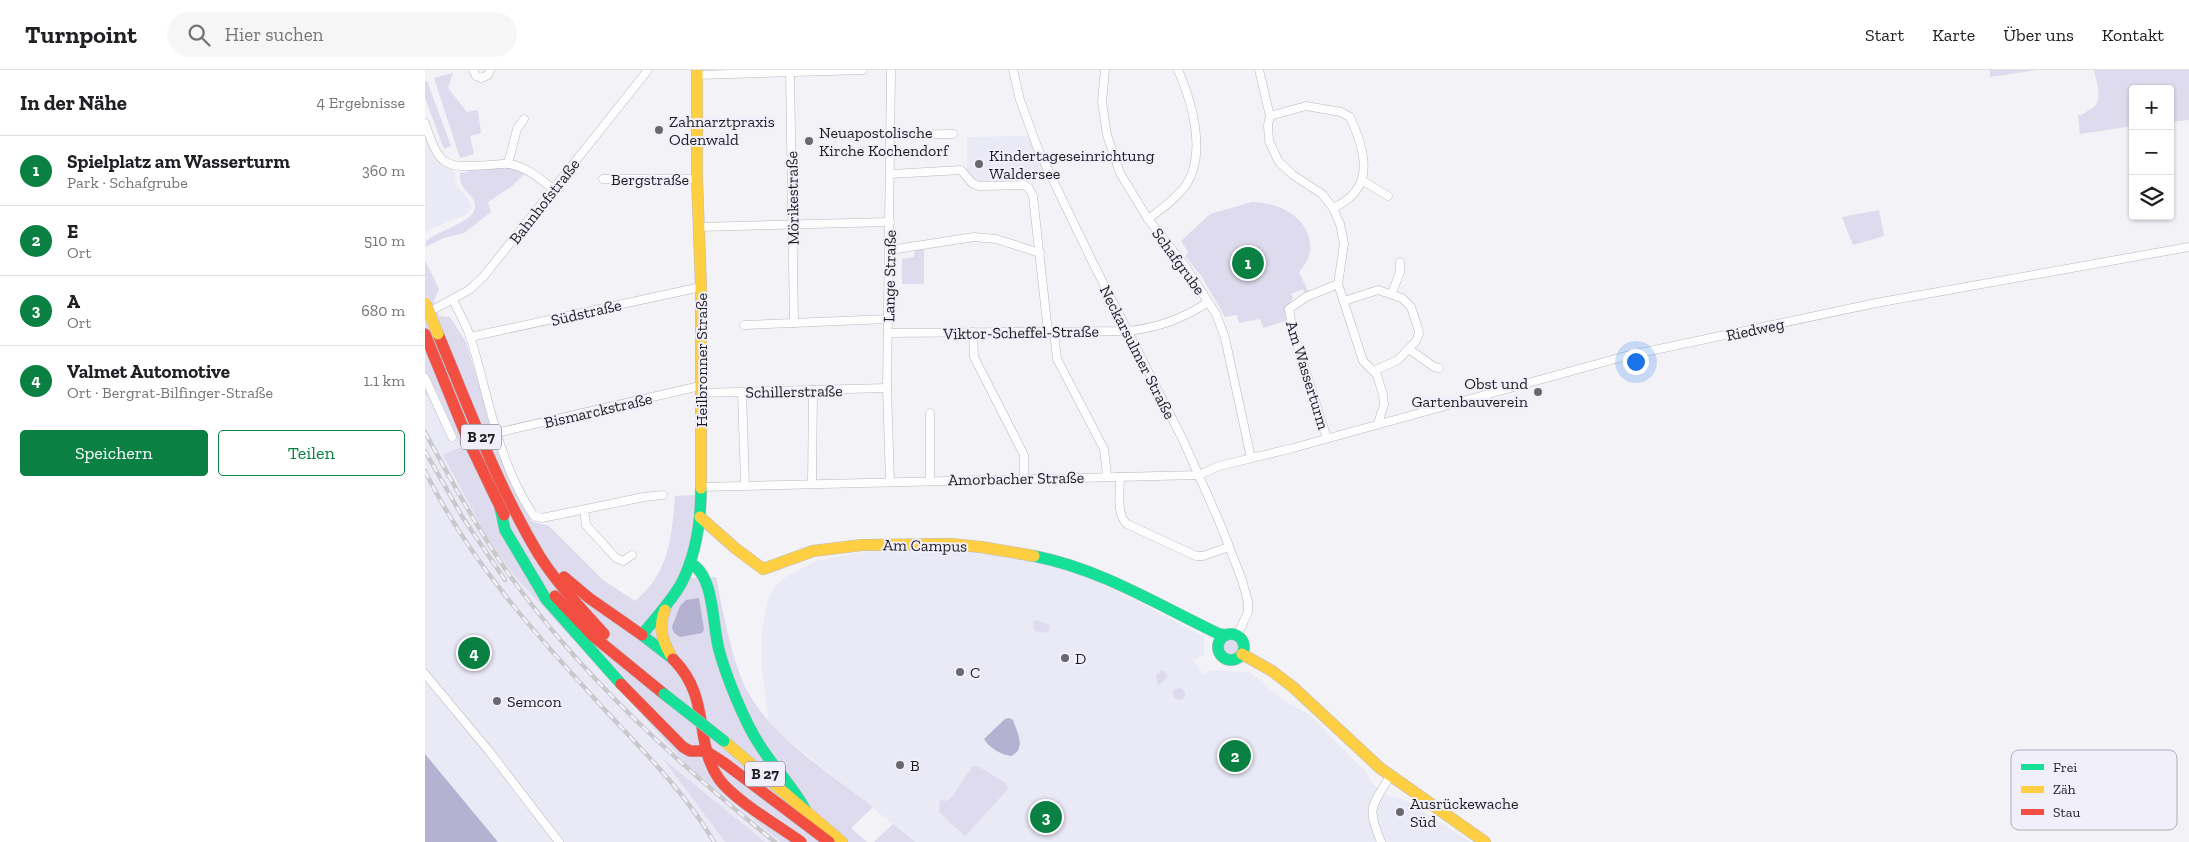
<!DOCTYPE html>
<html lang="de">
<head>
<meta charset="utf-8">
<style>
	body { margin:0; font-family:"Zilla Slab",serif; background:#f6f6f6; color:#202124 }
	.controls { position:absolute; right:15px; top:15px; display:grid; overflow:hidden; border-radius:5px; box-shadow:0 1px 4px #0004 }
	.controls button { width:45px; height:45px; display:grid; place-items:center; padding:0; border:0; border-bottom:1px solid #e0e0e0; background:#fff; color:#202124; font:25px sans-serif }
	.you { position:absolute; left:1210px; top:291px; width:18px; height:18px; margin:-12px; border:4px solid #fff; border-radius:50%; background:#1a73e8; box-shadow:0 0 0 8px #1a73e833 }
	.badge { display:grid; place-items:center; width:32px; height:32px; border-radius:50%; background:#0b8043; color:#fff; font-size:16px; font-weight:700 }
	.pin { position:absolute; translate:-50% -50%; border:2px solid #fff; box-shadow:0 1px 5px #0006 }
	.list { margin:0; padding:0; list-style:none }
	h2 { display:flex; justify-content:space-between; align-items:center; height:65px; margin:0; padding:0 20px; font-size:21px }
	h2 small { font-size:16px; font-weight:400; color:#757577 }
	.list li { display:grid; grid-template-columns:32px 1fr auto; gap:15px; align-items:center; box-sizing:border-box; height:70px; padding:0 20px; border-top:1px solid #e0e0e0 }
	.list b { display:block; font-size:19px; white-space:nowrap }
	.list p { margin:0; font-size:16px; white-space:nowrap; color:#757577 }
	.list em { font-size:16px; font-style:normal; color:#757577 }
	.actions { display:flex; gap:10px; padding:15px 20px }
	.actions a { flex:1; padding:11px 0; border:1px solid #0b8043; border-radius:5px; text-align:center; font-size:18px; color:#0b8043 }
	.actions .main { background:#0b8043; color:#fff }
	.icon { flex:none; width:28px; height:28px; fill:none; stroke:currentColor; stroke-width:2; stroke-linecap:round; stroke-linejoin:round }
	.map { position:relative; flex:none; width:1764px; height:772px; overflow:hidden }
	header { display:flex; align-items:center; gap:30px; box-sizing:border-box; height:70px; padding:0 25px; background:#fff; border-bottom:1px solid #e0e0e0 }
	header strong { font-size:24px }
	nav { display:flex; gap:28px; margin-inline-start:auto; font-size:18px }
	.search { width:350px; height:45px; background:#f6f6f6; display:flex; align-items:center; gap:12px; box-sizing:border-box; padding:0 18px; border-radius:28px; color:#757577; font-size:19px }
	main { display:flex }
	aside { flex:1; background:#fff }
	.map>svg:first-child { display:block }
	.built { fill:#eae9f6 }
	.green { fill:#dddbed }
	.water { fill:#b5b1d0 }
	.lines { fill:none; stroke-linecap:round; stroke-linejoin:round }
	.street-casing { stroke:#bab9be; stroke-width:9 }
	.fast-casing { stroke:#bab9be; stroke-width:12 }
	.slow-casing { stroke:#bab9be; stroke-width:12 }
	.jam-casing { stroke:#bab9be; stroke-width:12 }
	.street { stroke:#fdfdfe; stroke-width:8 }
	.fast { stroke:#16e098; stroke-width:11 }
	.slow { stroke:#ffcf43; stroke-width:11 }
	.jam { stroke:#f24e42; stroke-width:11 }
	.rail-casing { stroke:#c9c9cb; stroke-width:4.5 }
	.rail { stroke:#f0effa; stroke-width:2.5; stroke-dasharray:8; stroke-linecap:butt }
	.fast-bridge-casing { stroke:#bab9be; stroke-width:12; stroke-linecap:butt }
	.slow-bridge-casing { stroke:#bab9be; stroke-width:12; stroke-linecap:butt }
	.fast-bridge { stroke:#16e098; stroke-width:11 }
	.slow-bridge { stroke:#ffcf43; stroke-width:11 }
	.poi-dot { fill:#68686d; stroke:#f0effa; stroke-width:2 }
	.labels { text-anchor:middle; stroke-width:4; stroke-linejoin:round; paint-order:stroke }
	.shield { fill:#f0effa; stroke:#5d5d63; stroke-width:1 }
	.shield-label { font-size:15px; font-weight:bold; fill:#1e1e22 }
	.poi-label { font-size:16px; fill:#1e1e22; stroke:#f0effa; text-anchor:start }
	.street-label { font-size:16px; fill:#1e1e22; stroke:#f0effa }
	.key { fill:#f0effa; stroke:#b1b0b9; stroke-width:1 }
	.key-label { font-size:14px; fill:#1e1e22 }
</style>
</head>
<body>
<header>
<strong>Turnpoint</strong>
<div class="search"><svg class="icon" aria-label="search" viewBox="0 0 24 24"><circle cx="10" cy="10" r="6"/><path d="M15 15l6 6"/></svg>Hier suchen</div>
<nav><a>Start</a><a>Karte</a><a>Über uns</a><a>Kontakt</a></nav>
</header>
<main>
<aside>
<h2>In der Nähe<small>4 Ergebnisse</small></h2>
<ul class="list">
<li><span class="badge">1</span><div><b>Spielplatz am Wasserturm</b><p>Park · Schafgrube</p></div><em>360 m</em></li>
<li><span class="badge">2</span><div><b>E</b><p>Ort</p></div><em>510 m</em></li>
<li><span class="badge">3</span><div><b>A</b><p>Ort</p></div><em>680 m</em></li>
<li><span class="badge">4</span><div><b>Valmet Automotive</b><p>Ort · Bergrat-Bilfinger-Straße</p></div><em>1.1 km</em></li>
</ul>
<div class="actions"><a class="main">Speichern</a><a>Teilen</a></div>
</aside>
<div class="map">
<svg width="1764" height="772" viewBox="0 0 1764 772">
	<rect width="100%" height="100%" fill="#f2f2f7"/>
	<g class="built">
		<path d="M 0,56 L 9,86 L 18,95 L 29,100 L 31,114 L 45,132 L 47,138 L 40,145 L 6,159 L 0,163 Z"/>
		<path d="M 609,66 L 626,105 L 599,106 L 599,112 L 546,111 L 542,106 L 542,67 Z"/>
		<path d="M 12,322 L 36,378 L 18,385 L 193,621 L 263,696 L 356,772 L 340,772 L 240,692 L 300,772 L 73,772 L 0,684 L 0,326 Z"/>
		<path d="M 473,478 L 569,483 L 603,488 L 671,511 L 727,539 L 779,567 L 779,584 L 769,591 L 779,605 L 786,600 L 824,602 L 859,631 L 885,645 L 939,700 L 950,716 L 964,726 L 980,730 L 1045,772 L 490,772 L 353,662 L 344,651 L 337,602 L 337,559 L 343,529 L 350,516 L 362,506 L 391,491 L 431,483 Z"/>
	</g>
	<g class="green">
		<path d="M 1565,0 L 1612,0 L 1565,7 Z"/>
		<path d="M 1669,0 L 1764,0 L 1764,50 L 1745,52 L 1745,19 L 1708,19 L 1708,56 L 1655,64 L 1653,45 C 1659,45 1659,43 1664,40 C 1680,33 1672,15 1669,0 Z"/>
		<path d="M 28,3 L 23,18 L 42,42 L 53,40 L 56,63 L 45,66 L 49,84 L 35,88 L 9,8 Z"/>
		<path d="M 0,11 L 2,11 L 26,76 L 19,79 L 0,28 Z"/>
		<path d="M 84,96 L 102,101 L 87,116 L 63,132 L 66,142 L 39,163 L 19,168 L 0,177 L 1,171 C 12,161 53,151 50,135 C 49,126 40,122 37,115 C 35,112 35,107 35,103 L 43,102 L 42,98 Z"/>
		<path d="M 827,132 C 854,132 888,149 885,181 C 884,189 879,196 874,202 L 883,221 L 880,224 L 878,219 L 866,224 L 868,228 L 860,240 L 861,251 L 838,258 L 835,249 L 814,253 L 812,245 L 800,247 L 777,207 L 760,186 L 763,182 L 756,171 L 785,144 Z"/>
		<path d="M 1454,140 L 1459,166 L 1428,175 L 1417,147 Z"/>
		<path d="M 490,180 L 499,180 L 499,214 L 477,214 L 477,189 L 489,187 Z"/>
		<path d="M 0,190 L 14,219 L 9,231 L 14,246 L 25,247 L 41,272 L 78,394 L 106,451 L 124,456 L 178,510 L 210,531 C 244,504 247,466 250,426 L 271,425 L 265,476 L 256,501 L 268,508 L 291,507 C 298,541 304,578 317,610 C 339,663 405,703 448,737 L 426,758 L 442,772 L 356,772 L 263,696 L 89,505 L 64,471 L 18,385 L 36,377 L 12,322 L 0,326 Z"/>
		<path d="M 612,550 L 625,555 L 624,561 L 618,563 L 610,561 L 608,558 L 609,551 Z"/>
		<circle cx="806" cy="577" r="8"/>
		<path d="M 738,600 L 743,607 L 734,615 L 732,613 L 731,605 Z"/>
		<circle cx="754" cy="624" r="6"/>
		<path d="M 238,689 L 340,772 L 300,772 Z"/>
		<path d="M 548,696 L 554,697 L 581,713 L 583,719 L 540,766 L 514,742 L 515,730 L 521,731 L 526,728 Z"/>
		<path d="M 468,754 L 490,772 L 449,772 Z"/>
	</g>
	<g class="water">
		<path d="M 274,528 L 279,560 L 277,563 L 255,567 L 249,563 L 247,557 L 255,536 L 261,530 Z"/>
		<path d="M 584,648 L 588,650 C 592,662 602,679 586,686 C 577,685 564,678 559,669 L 580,649 Z"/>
		<path d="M 0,684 L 73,772 L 0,772 Z"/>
	</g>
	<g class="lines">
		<defs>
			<g id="street">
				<path d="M 48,0 L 51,6 L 56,8 L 63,5 L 65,0"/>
				<path d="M 588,0 L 595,30 L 613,79 L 667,191 L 758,370 L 794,451 L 817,510 L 823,532 L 823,542 L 812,566"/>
				<path d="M 680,0 L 677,32 L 682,65 L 695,103 L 723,149 L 760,196 L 791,244 L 800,268 L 826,388"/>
				<path d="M 834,0 L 845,46 L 843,55 L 844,71 L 854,92 L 868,105 L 897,124 L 908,138 L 915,154 L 919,174 L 913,214 L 938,291 L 952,305 L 958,325 L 959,335 L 953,353"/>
				<path d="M 365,3 L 369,253"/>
				<path d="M 272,5 L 438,0"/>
				<path d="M 845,46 L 881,36 L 916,42 L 925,47 C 941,82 951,119 908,138"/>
				<path d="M 0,53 C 15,98 19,98 65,95 C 71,95 78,93 84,94 C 102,97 114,108 128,119"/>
				<path d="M 466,65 L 528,64"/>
				<path d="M 83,94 L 92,59 L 99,49"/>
				<path d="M 466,104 L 536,100 L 547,113 L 554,116 L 599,115 L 604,118 L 608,126 L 623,262"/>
				<path d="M 178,109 L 272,109"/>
				<path d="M 938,111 L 963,126"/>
				<path d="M 723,149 C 736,139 751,129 761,115 C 782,84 767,31 753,0"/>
				<path d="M 274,157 L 465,152"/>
				<path d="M 465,180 L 549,167 L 571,169 L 615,183"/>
				<path d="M 967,223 L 975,202 L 975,192"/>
				<path d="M 28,230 C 34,243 42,256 46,269 C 64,328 73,394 109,446 L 117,448 L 219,427 L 238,425"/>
				<path d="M 919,231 L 953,220 L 977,228 L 986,237 L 993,258 L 994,264 L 991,271 L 973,290 L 949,301"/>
				<path d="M 2,243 L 44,220 L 59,206 L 223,0"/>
				<path d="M 319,255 L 463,249"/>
				<path d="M 548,262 L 549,287 L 599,385 L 599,408"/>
				<path d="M 629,262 L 632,289 L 679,379 L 682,406"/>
				<path d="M 463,263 L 703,261 C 733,258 758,249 783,232"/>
				<path d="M 45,267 L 276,217"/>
				<path d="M 984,279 L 1009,297 L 1014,298"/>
				<path d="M 0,308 L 27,367"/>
				<path d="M 317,322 L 320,415"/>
				<path d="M 275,323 L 462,318"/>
				<path d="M 505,343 L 505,410"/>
				<path d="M 71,363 L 275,316"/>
				<path d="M 902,368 L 868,261 L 864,239 L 881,227 L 913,214"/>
				<path d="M 695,407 C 695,420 691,445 702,454 L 771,486 L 778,486 L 804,477"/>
				<path d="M 465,411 L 462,318 L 466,0"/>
				<path d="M 387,413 L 388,320"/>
				<path d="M 275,417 L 774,405 L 794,396 L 868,378 L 1201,286 L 1451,233 L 1764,177"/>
				<path d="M 159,440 L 161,455 L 191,488 L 198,491 L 207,485"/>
				<path d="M 0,604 L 64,681 L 134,772"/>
				<path d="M 956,772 C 941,736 947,737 965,706"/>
			</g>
			<g id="fast">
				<path d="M 75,437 L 80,460 L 121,529 L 196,614"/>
				<path d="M 609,486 C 676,499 733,535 794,564 L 801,565"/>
				<path d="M 265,493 C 290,505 287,555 294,580 C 301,606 319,651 334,674 C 348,697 367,715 380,739"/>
				<circle cx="806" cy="577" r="13"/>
				<path d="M 248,589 L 217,565 C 230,548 247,531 257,512 C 271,484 276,450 276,418"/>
			</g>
			<g id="slow">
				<path d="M 272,0 L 272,109 L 276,217 L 276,418"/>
				<path d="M 275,447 L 310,478 L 338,499 L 388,481 L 437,475 L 526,474 L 556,477 L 609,486"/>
				<path d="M 240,540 C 233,556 237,569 245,584"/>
				<path d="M 817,584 L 847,601 L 869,618 L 955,698 L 1060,772"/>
				<path d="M 299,671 L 417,772"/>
			</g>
			<g id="jam">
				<path d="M 0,264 L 43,370 L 79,445"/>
				<path d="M 13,264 C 44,338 72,415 114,485 C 132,514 157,539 179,564"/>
				<path d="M 139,507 L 164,528 L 217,565"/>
				<path d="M 130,526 L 168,566 L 239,624"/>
				<path d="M 248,589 C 287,628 268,672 294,709 C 309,730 354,756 376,772"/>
				<path d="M 196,614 L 258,677 L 265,681 L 281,681 L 298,692 L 404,772"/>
			</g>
		</defs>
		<use href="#street" class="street-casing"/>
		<use href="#fast" class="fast-casing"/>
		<use href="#slow" class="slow-casing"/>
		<use href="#jam" class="jam-casing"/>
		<use href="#street" class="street"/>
		<use href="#fast" class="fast"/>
		<use href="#slow" class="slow"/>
		<use href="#jam" class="jam"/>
		<defs>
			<g id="rail">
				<path d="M 0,362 C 26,411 52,458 83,503 C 157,607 251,692 350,772"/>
				<path d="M 0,381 L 38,448 L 80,510"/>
				<path d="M 0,401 C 44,491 112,566 180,640 C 219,682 260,722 289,772"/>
			</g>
		</defs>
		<use href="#rail" class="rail-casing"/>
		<use href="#rail" class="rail"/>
		<defs>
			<path id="fast-bridge" d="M 239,624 L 299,671"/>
			<path id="slow-bridge" d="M 0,233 L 13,264"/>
		</defs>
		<use href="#fast-bridge" class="fast-bridge-casing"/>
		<use href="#slow-bridge" class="slow-bridge-casing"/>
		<use href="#fast-bridge" class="fast-bridge"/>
		<use href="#slow-bridge" class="slow-bridge"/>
	</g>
	<g class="poi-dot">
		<circle cx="234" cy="60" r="5"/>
		<circle cx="384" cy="71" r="5"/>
		<circle cx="554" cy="94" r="5"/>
		<circle cx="1113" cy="322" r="5"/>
		<circle cx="640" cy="588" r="5"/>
		<circle cx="535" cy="602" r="5"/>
		<circle cx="72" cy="631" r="5"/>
		<circle cx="475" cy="695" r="5"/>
		<circle cx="975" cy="742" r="5"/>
	</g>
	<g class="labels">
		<g class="shield">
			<rect x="36" y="354.5" width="40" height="25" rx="4"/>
			<rect x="320" y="691.5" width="40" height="25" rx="4"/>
		</g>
		<g class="shield-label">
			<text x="56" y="372">B 27</text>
			<text x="340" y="709">B 27</text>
		</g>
		<g class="poi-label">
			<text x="244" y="57">Zahnarztpraxis<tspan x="244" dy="18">Odenwald</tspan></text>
			<text x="394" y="68">Neuapostolische<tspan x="394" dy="18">Kirche Kochendorf</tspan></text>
			<text x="564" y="91">Kindertageseinrichtung<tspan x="564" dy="18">Waldersee</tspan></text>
			<text x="1103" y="319" text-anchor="end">Obst und<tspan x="1103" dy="18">Gartenbauverein</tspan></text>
			<text x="650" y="594">D</text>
			<text x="545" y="608">C</text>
			<text x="82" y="637">Semcon</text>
			<text x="485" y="701">B</text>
			<text x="985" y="739">Ausrückewache<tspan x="985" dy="18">Süd</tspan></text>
		</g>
		<g class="street-label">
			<text x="225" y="115">Bergstraße</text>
			<text transform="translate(367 128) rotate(-91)" y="6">Mörikestraße</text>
			<text transform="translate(119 131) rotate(-52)" y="6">Bahnhofstraße</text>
			<text transform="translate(754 191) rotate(54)" y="6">Schafgrube</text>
			<text transform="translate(464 206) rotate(-89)" y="6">Lange Straße</text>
			<text transform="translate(161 242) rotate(-13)" y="6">Südstraße</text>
			<text transform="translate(1330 259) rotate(-12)" y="6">Riedweg</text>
			<text transform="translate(596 262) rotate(-1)" y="6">Viktor-Scheffel-Straße</text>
			<text transform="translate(713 282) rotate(63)" y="6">Neckarsulmer Straße</text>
			<text transform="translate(276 290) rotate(-90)" y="6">Heilbronner Straße</text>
			<text transform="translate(883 305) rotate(73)" y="6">Am Wasserturm</text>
			<text transform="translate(369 321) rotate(-1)" y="6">Schillerstraße</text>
			<text transform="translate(173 340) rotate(-13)" y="6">Bismarckstraße</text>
			<text transform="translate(591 408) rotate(-1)" y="6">Amorbacher Straße</text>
			<text transform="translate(500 475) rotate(1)" y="6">Am Campus</text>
		</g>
	</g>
	<rect x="1586" y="680" width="166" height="80" rx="8" class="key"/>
	<rect x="1596" y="694" width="23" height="6" fill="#16e098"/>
	<rect x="1596" y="716" width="23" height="7" fill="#ffcf43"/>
	<rect x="1596" y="739" width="23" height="6" fill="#f24e42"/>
	<g class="key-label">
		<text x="1628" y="702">Frei</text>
		<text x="1628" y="724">Zäh</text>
		<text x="1628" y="747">Stau</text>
	</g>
</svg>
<div class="controls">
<button>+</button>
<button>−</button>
<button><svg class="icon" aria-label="layers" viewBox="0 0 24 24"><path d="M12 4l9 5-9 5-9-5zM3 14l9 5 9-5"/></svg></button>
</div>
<div class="you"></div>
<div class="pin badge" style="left:823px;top:193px">1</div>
<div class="pin badge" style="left:810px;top:686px">2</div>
<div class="pin badge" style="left:621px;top:747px">3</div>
<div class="pin badge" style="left:49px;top:583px">4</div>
</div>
</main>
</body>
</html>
